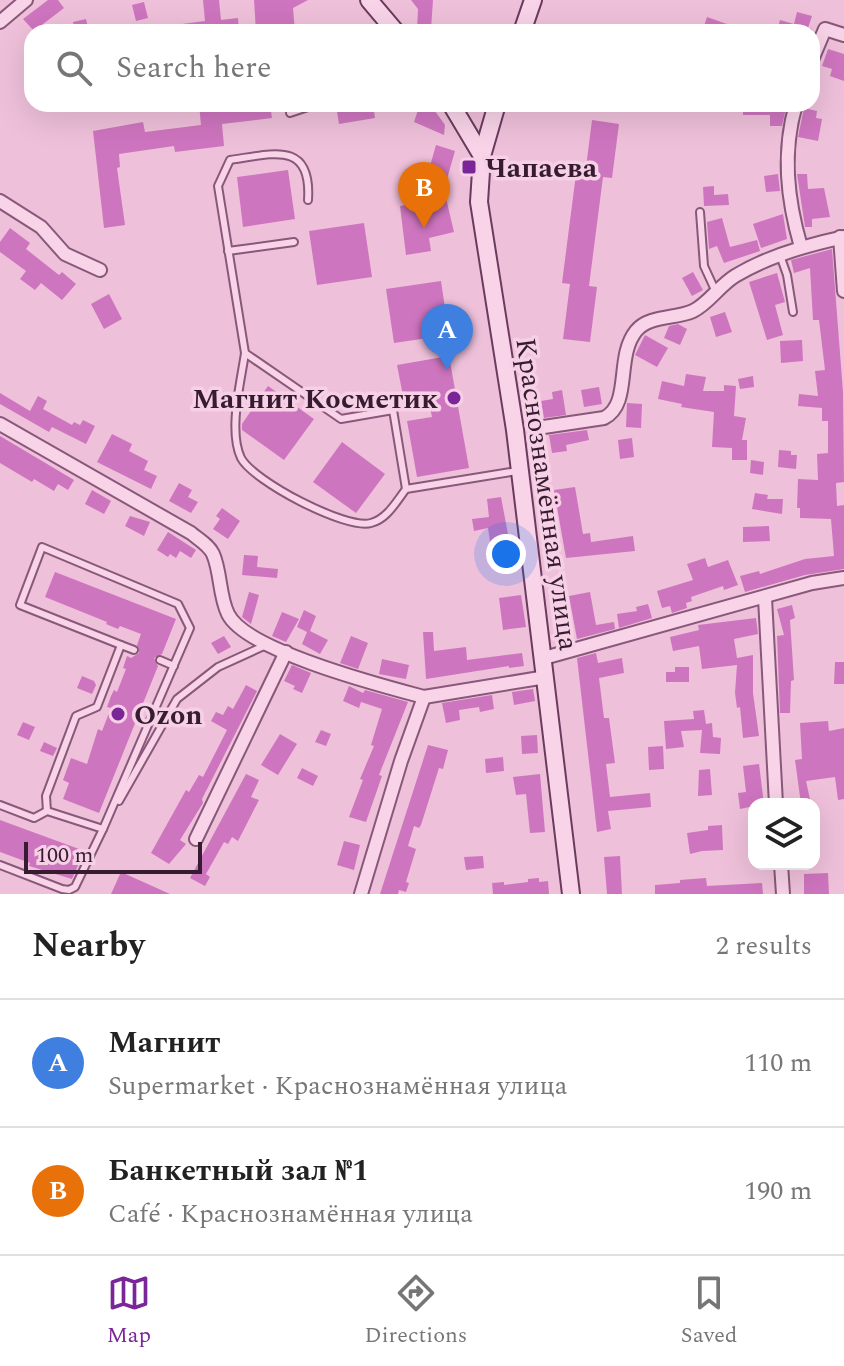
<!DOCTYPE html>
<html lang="en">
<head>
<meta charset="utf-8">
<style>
	body { margin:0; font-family:Spectral,serif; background:#f2f2f2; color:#222 }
	.controls { position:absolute; right:24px; bottom:24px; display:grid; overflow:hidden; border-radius:16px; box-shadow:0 8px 32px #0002 }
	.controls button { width:72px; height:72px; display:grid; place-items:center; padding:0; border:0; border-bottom:2px solid #e0e0e0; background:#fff; color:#222; font:40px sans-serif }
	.scale { position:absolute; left:24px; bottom:20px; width:178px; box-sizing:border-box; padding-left:8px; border:4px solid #371c31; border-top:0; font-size:22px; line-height:28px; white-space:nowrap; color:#371c31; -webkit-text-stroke:6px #f6d0e4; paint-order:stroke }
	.you { position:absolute; left:506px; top:554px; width:28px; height:28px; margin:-20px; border:6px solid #fff; border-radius:50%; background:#1a73e8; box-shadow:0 0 0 12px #1a73e833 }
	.badge { display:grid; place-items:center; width:52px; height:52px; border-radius:50%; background:#7b2698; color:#fff; font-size:26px; font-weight:700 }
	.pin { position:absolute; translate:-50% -66px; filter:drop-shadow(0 2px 4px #0008) }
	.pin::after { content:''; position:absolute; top:42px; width:28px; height:24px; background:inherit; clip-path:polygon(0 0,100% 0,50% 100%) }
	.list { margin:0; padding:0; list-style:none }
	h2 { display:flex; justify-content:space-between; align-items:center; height:104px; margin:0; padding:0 32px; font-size:34px }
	h2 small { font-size:26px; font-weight:400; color:#767676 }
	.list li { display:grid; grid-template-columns:52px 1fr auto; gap:24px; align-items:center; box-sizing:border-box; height:128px; padding:0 32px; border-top:2px solid #e0e0e0 }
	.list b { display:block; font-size:30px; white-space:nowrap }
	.list p { margin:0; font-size:26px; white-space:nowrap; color:#767676 }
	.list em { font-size:26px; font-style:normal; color:#767676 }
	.icon { flex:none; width:44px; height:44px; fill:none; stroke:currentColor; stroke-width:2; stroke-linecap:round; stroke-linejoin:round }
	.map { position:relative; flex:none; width:844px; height:894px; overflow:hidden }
	.search { position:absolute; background:#fff; box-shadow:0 8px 32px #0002; left:24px; right:24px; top:24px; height:88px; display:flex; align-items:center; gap:20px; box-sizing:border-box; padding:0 28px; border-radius:24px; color:#767676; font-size:30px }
	.sheet { height:360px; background:#fff }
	nav { display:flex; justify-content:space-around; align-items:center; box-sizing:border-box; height:112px; border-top:2px solid #e0e0e0; background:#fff; font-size:22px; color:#767676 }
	nav a { display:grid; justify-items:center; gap:4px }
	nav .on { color:#7b2698 }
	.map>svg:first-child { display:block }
	.building { fill:#ce75bf }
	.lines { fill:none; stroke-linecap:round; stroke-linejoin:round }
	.lane-casing { stroke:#88587a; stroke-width:10 }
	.street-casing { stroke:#88587a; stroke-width:16 }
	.secondary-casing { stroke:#6a3b5e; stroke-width:20 }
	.lane { stroke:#f9d3e8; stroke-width:6 }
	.street { stroke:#f9d3e8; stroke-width:12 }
	.secondary { stroke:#f9d3e8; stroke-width:16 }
	.poi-dot { fill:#7b2698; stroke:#f6d0e4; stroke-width:3 }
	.labels { text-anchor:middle; stroke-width:7; stroke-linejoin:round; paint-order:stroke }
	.poi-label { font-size:28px; font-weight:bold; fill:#371c31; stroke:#f6d0e4; text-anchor:start }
	.street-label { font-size:28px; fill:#371c31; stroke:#f6d0e4 }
</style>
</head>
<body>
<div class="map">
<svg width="844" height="894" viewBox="0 0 844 894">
	<rect width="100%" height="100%" fill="#efc0da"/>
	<g class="building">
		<path d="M 48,0 L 58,0 L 64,8 L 34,31 L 23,19 Z"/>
		<path d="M 203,0 L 219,0 L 221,20 L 238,18 L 239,32 L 167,32 L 167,26 L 205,21 Z"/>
		<path d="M 254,0 L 308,0 L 293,8 L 295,32 L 256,32 Z"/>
		<path d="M 411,0 L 433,0 L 431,29 L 417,31 L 418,9 Z"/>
		<path d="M 144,2 L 148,18 L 136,21 L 132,5 Z"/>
		<path d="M 797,12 L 812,16 L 808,28 L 812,29 L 811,32 L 777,32 L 780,20 L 794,24 Z"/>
		<path d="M 707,17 L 741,29 L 740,32 L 702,32 Z"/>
		<path d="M 86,19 L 89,32 L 75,32 L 73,22 Z"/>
		<path d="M 828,49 L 844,54 L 844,81 L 830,76 L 832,69 L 822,66 Z"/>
		<path d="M 199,104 L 270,104 L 272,118 L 222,124 L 224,146 L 175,152 L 174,146 L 119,154 L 120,167 L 117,168 L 125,225 L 104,228 L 93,131 L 143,122 L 145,132 L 201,125 Z"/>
		<path d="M 373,104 L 375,118 L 339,124 L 336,105 Z"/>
		<path d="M 420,104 L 430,104 L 445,125 L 444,135 L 414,122 Z"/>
		<path d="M 743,104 L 787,104 L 782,126 L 770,126 L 770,115 L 743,115 Z"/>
		<path d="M 804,108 L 817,111 L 816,118 L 822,119 L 818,141 L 798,137 Z"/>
		<path d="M 592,120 L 619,124 L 612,178 L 603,177 L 589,286 L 597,287 L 590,342 L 563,339 L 570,284 L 562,283 L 576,174 L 585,175 Z"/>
		<path d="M 436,145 L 455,151 L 445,186 L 426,180 Z"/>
		<path d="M 288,170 L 295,219 L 243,227 L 237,177 Z"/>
		<path d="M 778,174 L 780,191 L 766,192 L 764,176 Z"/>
		<path d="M 797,174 L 807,174 L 808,189 L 824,188 L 830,217 L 812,219 L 812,227 L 805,227 Z"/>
		<path d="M 714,186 L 714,195 L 728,194 L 729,205 L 704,206 L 703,187 Z"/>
		<path d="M 446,198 L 454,232 L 429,238 L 431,251 L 406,255 L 400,206 Z"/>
		<path d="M 783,214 L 787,239 L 761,248 L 753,224 Z"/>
		<path d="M 722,218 L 730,247 L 757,240 L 760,251 L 724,263 L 717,246 L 709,249 L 707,222 Z"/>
		<path d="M 364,223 L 372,277 L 317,285 L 309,231 Z"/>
		<path d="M 10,228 L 30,243 L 26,249 L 59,275 L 62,272 L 76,284 L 62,300 L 41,283 L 35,290 L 20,279 L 26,271 L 0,252 L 0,242 Z"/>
		<path d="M 832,249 L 843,392 L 844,482 L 836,483 L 837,506 L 844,505 L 844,569 L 805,575 L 745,592 L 740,576 L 759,571 L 760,574 L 805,559 L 834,556 L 831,519 L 800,518 L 800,508 L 797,508 L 798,479 L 818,480 L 817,454 L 828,453 L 828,421 L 822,421 L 822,408 L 798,406 L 799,394 L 818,396 L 815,371 L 825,370 L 819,320 L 813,320 L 810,268 L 794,273 L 791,260 Z"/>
		<path d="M 693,272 L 703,290 L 692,296 L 682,278 Z"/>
		<path d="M 777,273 L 785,302 L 775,305 L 783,335 L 767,340 L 749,282 Z"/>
		<path d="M 441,281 L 449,335 L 394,343 L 386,289 Z"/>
		<path d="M 109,294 L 122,319 L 104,329 L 91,304 Z"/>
		<path d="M 725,312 L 732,332 L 716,337 L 710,317 Z"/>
		<path d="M 678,324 L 687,329 L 680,345 L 664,338 L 669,326 Z"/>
		<path d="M 645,335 L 668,348 L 657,367 L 635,355 Z"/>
		<path d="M 802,340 L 803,361 L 781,363 L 780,341 Z"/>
		<path d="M 449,356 L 469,468 L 417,477 L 407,421 L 432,417 L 428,398 L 423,398 L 422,392 L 403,396 L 397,365 Z"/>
		<path d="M 686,374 L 706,377 L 703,391 L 724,391 L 724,385 L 736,386 L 734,416 L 746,418 L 742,440 L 747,440 L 747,460 L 732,460 L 732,448 L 712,447 L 714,412 L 681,407 L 682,404 L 658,399 L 662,381 L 684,386 Z"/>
		<path d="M 753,376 L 754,387 L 740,389 L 738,379 Z"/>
		<path d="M 268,386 L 314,419 L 284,460 L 242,430 L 242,424 Z"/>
		<path d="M 599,387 L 602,404 L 584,407 L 581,390 Z"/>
		<path d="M 562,390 L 566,415 L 544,418 L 541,401 L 553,399 L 552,392 Z"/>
		<path d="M 0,393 L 30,411 L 38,396 L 47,401 L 43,409 L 72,425 L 74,422 L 80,425 L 83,420 L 95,426 L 86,444 L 52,427 L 49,432 L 0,404 Z"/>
		<path d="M 627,403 L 642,404 L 641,428 L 626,427 Z"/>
		<path d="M 587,430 L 589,440 L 566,445 L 567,451 L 552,453 L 549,435 Z"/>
		<path d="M 112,434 L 132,444 L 129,451 L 148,461 L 144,470 L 157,476 L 151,489 L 97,462 Z"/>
		<path d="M 0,436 L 74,480 L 68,490 L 58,484 L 54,491 L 34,479 L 32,482 L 0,463 Z"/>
		<path d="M 632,438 L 634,457 L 620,459 L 618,440 Z"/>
		<path d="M 342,442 L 385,474 L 356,513 L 313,482 Z"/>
		<path d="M 779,450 L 791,451 L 791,455 L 797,455 L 796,469 L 778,467 Z"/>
		<path d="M 751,460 L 764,462 L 763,475 L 750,473 Z"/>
		<path d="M 179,483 L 192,490 L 188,497 L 198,502 L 191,513 L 169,501 Z"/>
		<path d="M 575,487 L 583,534 L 590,533 L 591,542 L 633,536 L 635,551 L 566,558 L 554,490 Z"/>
		<path d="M 92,490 L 111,501 L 104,514 L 85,504 Z"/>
		<path d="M 755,493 L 768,495 L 767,499 L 783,499 L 782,514 L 752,509 Z"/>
		<path d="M 501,497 L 514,566 L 494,569 L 488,528 L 474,531 L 472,519 L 489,517 L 487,499 Z"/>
		<path d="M 222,508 L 240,521 L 228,539 L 213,529 L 220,519 L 216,516 Z"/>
		<path d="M 130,516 L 150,522 L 144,536 L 125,526 Z"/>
		<path d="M 769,526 L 770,541 L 743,542 L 743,527 Z"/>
		<path d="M 168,532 L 196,550 L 191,558 L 180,551 L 176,558 L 170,554 L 168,557 L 157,550 Z"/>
		<path d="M 244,555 L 258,556 L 257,567 L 278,569 L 277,578 L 242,575 Z"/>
		<path d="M 705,558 L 708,567 L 728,560 L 738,585 L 724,590 L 723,586 L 691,597 L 692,601 L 686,603 L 687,608 L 672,613 L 670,606 L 662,608 L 657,591 L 693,580 L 687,564 Z"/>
		<path d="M 55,572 L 176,619 L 162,654 L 154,658 L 158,666 L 99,813 L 63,799 L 69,783 L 63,780 L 71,758 L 87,764 L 98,729 L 102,731 L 111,708 L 107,707 L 111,696 L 114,690 L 117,692 L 126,669 L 123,668 L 127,656 L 131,658 L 139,653 L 137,645 L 141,634 L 120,626 L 118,629 L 106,624 L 107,622 L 45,597 Z"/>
		<path d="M 249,592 L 259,595 L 251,624 L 242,617 Z"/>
		<path d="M 590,592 L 596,625 L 614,622 L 615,629 L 577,639 L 569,596 Z"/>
		<path d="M 521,595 L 526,627 L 503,630 L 499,598 Z"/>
		<path d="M 648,604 L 652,618 L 619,628 L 617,614 L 637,611 L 636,607 Z"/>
		<path d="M 792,605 L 795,618 L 790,620 L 794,680 L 791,681 L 790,713 L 780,713 L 777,636 L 784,635 L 777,609 Z"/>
		<path d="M 304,610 L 316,616 L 310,631 L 328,640 L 320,654 L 302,644 L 307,632 L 297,627 Z"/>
		<path d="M 282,612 L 299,619 L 286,642 L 272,636 Z"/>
		<path d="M 756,618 L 758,634 L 734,639 L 737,658 L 753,655 L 753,693 L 759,736 L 743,738 L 740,707 L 737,708 L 735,693 L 737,665 L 702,669 L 699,646 L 673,651 L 670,637 L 699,630 L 698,625 Z"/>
		<path d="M 423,632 L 433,632 L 434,651 L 466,647 L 467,660 L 522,653 L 524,666 L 509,668 L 509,666 L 426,679 Z"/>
		<path d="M 224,636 L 231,647 L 218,654 L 211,643 Z"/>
		<path d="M 351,636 L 368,643 L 358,669 L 340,663 Z"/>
		<path d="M 596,653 L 598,663 L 622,658 L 624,673 L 599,678 L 604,718 L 609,718 L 615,763 L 606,764 L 610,797 L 650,793 L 651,807 L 608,811 L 611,829 L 597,832 L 577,658 Z"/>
		<path d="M 382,659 L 409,665 L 406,679 L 379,674 Z"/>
		<path d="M 835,662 L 844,662 L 844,684 L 834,684 Z"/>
		<path d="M 292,665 L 311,673 L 302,693 L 293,689 L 295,686 L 284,681 Z"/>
		<path d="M 675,667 L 689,667 L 689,682 L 666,682 L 666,672 L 675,672 Z"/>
		<path d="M 82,676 L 94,681 L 96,685 L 92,694 L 77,688 Z"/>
		<path d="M 246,685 L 257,691 L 202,799 L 203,803 L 180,840 L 186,844 L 169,864 L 151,853 L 186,790 L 189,792 L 199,775 L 203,777 L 227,730 L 211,721 L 216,712 L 223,715 L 228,706 L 233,709 Z"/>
		<path d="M 349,686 L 363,693 L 365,690 L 408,702 L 379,775 L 382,776 L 366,822 L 349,817 L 363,780 L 360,779 L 374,746 L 371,745 L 382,709 L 361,702 L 359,708 L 343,701 Z"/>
		<path d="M 533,689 L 535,701 L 514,705 L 512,692 Z"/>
		<path d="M 492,695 L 494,709 L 480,712 L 479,707 L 459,710 L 460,720 L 446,723 L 442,703 Z"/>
		<path d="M 704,710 L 706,724 L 712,723 L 713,737 L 721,738 L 720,754 L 700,753 L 702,730 L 681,731 L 684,747 L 666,749 L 664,721 L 694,719 L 693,711 Z"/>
		<path d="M 828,721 L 829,731 L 844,728 L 844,799 L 838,800 L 835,777 L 806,781 L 811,804 L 801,804 L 795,760 L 802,759 L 800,723 Z"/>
		<path d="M 23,722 L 35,727 L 29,740 L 17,735 Z"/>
		<path d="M 321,730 L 331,734 L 326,746 L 315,742 Z"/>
		<path d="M 280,734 L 297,744 L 278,775 L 261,765 Z"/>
		<path d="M 537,735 L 538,753 L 522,754 L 521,736 Z"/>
		<path d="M 44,742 L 57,748 L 53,756 L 40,751 Z"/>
		<path d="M 428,745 L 448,750 L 443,769 L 439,768 L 421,825 L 419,828 L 414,826 L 408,846 L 416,849 L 406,882 L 409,883 L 406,892 L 399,890 L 398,894 L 380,894 Z"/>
		<path d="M 663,746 L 664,769 L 649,770 L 648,747 Z"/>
		<path d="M 503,757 L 504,771 L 486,773 L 485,759 Z"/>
		<path d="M 759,764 L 764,804 L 740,809 L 738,793 L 746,792 L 743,766 Z"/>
		<path d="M 302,768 L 318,776 L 313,786 L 297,778 Z"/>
		<path d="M 710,769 L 712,795 L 698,796 L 699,770 Z"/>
		<path d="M 246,774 L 259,780 L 251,797 L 259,800 L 238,841 L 232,837 L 228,844 L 224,842 L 206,874 L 210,877 L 205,886 L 190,878 Z"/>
		<path d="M 540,774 L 545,832 L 530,833 L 526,794 L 516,795 L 513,777 Z"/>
		<path d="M 0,820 L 79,849 L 78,852 L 83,854 L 72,879 L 29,866 L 30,863 L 0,852 Z"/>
		<path d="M 722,825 L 723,850 L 702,851 L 690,854 L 687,833 L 708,830 L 708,826 Z"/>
		<path d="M 344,841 L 360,845 L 354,870 L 337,865 Z"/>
		<path d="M 483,856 L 484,868 L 466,870 L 464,857 Z"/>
		<path d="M 620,856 L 622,894 L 607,894 L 604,857 Z"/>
		<path d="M 121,872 L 170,894 L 111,894 Z"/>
		<path d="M 828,873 L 829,894 L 804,894 L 804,874 Z"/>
		<path d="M 539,878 L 539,882 L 548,881 L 549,894 L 493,894 L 492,883 L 504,882 L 504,885 L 528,882 L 528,879 Z"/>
		<path d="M 706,878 L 707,886 L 762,883 L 763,894 L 655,894 L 655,885 L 680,883 L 680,880 Z"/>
	</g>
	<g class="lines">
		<defs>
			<g id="lane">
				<path d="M 746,32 L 748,32"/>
				<path d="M 290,113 L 317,104"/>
				<path d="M 308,200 C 312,140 272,154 230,160 L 218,186 L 245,353 L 341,419 L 393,410 L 406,489 L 517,471"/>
				<path d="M 700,212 L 704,266 L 715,290"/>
				<path d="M 228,251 L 294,242"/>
				<path d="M 780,255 L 787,275 L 793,312"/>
				<path d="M 245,353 C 241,381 228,431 241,458 C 253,481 346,530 371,523 C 387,519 396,502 406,489"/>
				<path d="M 121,645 L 134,650"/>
				<path d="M 160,660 L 174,666"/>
				<path d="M 119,801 L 177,699 L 218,667 L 264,646"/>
				<path d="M 0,805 L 34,818 L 47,811 L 103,829"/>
				<path d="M 0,865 L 62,889 L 69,890 L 75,887 L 103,829 L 190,628 L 178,604 L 42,547 L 20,605 L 121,645 L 97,707 L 76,716 L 46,796 L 47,811"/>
			</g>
			<g id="street">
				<path d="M 0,22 L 26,0"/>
				<path d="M 812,60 L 825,29 L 844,35"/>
				<path d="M 796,104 C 782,152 787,199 801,247"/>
				<path d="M 0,201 L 41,227 L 65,254 L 100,270"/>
				<path d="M 840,237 L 844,291"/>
				<path d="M 0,424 L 191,533 C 198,539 209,545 213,554 C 221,572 219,596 228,614 C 246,651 383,686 424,697 L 401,761 L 361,894"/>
				<path d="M 537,428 L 604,418 C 632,404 615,357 636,331 C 649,315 676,319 693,311 C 708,304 719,286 735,276 C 768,256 806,245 844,237"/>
				<path d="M 765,598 L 776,804"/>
				<path d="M 544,658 L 812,583 L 844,578"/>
				<path d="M 424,697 L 546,677"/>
				<path d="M 196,839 L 286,652"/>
				<path d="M 781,864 L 783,894"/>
			</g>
			<g id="secondary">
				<path d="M 369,0 L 396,32"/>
				<path d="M 522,32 L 533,0"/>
				<path d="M 451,104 L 482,156"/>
				<path d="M 497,104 L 482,156 L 479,202 L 515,430 L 571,894"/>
			</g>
		</defs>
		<use href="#lane" class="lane-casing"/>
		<use href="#street" class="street-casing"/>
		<use href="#secondary" class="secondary-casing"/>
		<use href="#lane" class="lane"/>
		<use href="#street" class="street"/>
		<use href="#secondary" class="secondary"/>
	</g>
	<g class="poi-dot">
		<rect x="461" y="159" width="16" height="16" rx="4"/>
		<circle cx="454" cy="398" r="8"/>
		<circle cx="118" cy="714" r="8"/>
	</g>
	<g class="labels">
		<g class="poi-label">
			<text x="485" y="177">Чапаева</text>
			<text x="438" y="408" text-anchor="end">Магнит Косметик</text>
			<text x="134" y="724">Ozon</text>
		</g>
		<g class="street-label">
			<text transform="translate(548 494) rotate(82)" y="10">Краснознамённая улица</text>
		</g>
	</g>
</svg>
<div class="controls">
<button><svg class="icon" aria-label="layers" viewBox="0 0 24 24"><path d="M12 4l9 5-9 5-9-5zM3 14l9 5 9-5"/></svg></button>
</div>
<div class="scale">100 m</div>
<div class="you"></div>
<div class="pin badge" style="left:447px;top:370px;background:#3f7fe0">A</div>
<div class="pin badge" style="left:424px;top:228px;background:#e8710a">B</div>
<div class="search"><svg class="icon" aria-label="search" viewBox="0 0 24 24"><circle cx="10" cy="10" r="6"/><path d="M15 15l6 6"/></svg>Search here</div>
</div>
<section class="sheet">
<h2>Nearby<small>2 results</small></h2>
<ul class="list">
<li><span class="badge" style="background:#3f7fe0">A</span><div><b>Магнит</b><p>Supermarket · Краснознамённая улица</p></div><em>110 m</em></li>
<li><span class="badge" style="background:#e8710a">B</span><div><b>Банкетный зал №1</b><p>Café · Краснознамённая улица</p></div><em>190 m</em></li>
</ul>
</section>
<nav>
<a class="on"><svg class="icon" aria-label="map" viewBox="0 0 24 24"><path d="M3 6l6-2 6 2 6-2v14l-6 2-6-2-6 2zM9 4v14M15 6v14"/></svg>Map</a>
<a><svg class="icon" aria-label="directions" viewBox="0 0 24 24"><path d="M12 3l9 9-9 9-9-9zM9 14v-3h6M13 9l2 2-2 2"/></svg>Directions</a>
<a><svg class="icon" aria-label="saved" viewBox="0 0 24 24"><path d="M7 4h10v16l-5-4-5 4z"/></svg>Saved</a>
</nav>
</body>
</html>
